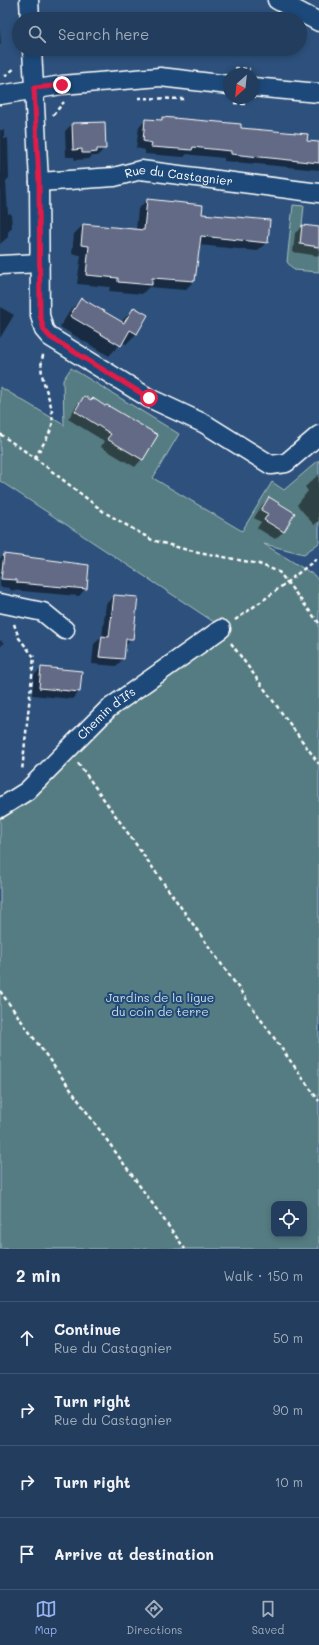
<!DOCTYPE html>
<html lang="en">
<head>
<meta charset="utf-8">
<style>
	body { margin:0; font-family:Mali,sans-serif; background:#2e4866; color:#f1f3f6 }
	.controls { position:absolute; right:12px; bottom:12px; display:grid; overflow:hidden; border-radius:8px; box-shadow:0 2px 6px #0003 }
	.controls button { width:36px; height:36px; display:grid; place-items:center; padding:0; border:0; border-bottom:1px solid #3f5672; background:#223d5d; color:#f1f3f6; font:20px sans-serif }
	.compass { position:absolute; left:223px; top:68px; width:36px; height:36px; border-radius:50%; background:#223d5d; box-shadow:0 2px 6px #0003; rotate:207deg }
	.stop { position:absolute; width:12px; height:12px; margin:-9px; border:3px solid #e11d48; border-radius:50%; background:#fff }
	.stop.end { background:#e11d48; border-color:#fff; box-shadow:0 1px 4px #0008 }
	.list { margin:0; padding:0; list-style:none }
	h2 { display:flex; justify-content:space-between; align-items:center; height:52px; margin:0; padding:0 16px; font-size:17px }
	h2 small { font-size:13px; font-weight:400; color:#a2aebc }
	.list li { display:grid; grid-template-columns:26px 1fr auto; gap:12px; align-items:center; box-sizing:border-box; height:72px; padding:0 16px; border-top:1px solid #3f5672 }
	.list b { display:block; font-size:15px; white-space:nowrap }
	.list p { margin:0; font-size:13px; white-space:nowrap; color:#a2aebc }
	.list em { font-size:13px; font-style:normal; color:#a2aebc }
	.icon { flex:none; width:22px; height:22px; fill:none; stroke:currentColor; stroke-width:2; stroke-linecap:round; stroke-linejoin:round }
	.map { position:relative; flex:none; width:319px; height:1249px; overflow:hidden }
	.search { position:absolute; background:#223d5d; box-shadow:0 2px 6px #0003; left:12px; right:12px; top:12px; height:44px; display:flex; align-items:center; gap:10px; box-sizing:border-box; padding:0 14px; border-radius:22px; color:#a2aebc; font-size:15px }
	.sheet { height:340px; background:#223d5d }
	nav { display:flex; justify-content:space-around; align-items:center; box-sizing:border-box; height:56px; border-top:1px solid #3f5672; background:#223d5d; font-size:11px; color:#a2aebc }
	nav a { display:grid; justify-items:center; gap:2px }
	nav .on { color:#95b2f1 }
	.map>svg:first-child { display:block }
	.green { fill:#557c82; stroke:#aabec0; fill-rule:evenodd }
	.shadow { fill:#0007 }
	.building { fill:#636b86; stroke:#fff }
	.lines { fill:none; stroke-linecap:round; stroke-linejoin:round }
	.minor-casing { stroke:#fff; stroke-width:21 }
	.path { stroke:#fff; stroke-width:2.5; stroke-dasharray:4 3; stroke-linecap:butt }
	.minor { stroke:#1f4a7a; stroke-width:18 }
	.route { stroke:#e11d48; stroke-width:5 }
	.labels { text-anchor:middle; stroke-width:4; stroke-linejoin:round; paint-order:stroke }
	.street-label { font-size:12px; fill:#fff; stroke:#1f4a7a }
	.park-label { font-size:12px; fill:#d4dee0; stroke:#1f4a7a }
</style>
</head>
<body>
<div class="map">
<svg width="319" height="1249" viewBox="0 0 319 1249">
	<rect width="100%" height="100%" fill="#2d517c"/>
	<filter id="ink" filterUnits="userSpaceOnUse"><feTurbulence type="fractalNoise" baseFrequency=".025" numOctaves="2"/><feDisplacementMap in="SourceGraphic" scale="8" xChannelSelector="R" yChannelSelector="G"/><feConvolveMatrix kernelMatrix="1 2 1 2 8 2 1 2 1" color-interpolation-filters="sRGB"/></filter>
	<g filter="url(#ink)">
		<g class="green">
			<path d="M 293,205 L 304,206 L 300,244 L 319,248 L 319,272 L 294,270 L 287,262 Z"/>
			<path d="M 71,368 L 179,434 L 153,478 L 242,531 L 272,482 L 284,490 L 319,460 L 319,543 L 304,554 L 264,544 L 314,575 L 319,582 L 319,1249 L 0,1249 L 0,807 L 106,705 L 220,626 L 0,481 L 0,387 L 64,425 L 63,380 ZM 122,415 L 158,435 L 143,460 L 108,439 ZM 274,1204 L 304,1204 L 304,1234 L 274,1234 Z"/>
		</g>
		<g class="shadow">
			<path d="M 0,29 L 1,43 L 0,45 Z"/>
			<path d="M 163,118 L 240,128 L 319,143 L 319,170 L 224,161 L 224,158 L 193,155 L 187,154 L 184,157 L 145,154 L 145,150 L 136,148 L 139,127 L 146,120 L 160,121 Z"/>
			<path d="M 72,124 L 105,148 L 97,156 L 92,156 L 89,159 L 75,160 L 74,157 L 66,157 L 65,131 Z"/>
			<path d="M 0,130 L 4,130 L 4,139 L 8,138 L 9,178 L 6,181 L 8,214 L 11,213 L 12,228 L 8,232 L 8,237 L 0,244 Z"/>
			<path d="M 147,200 L 201,215 L 267,242 L 257,251 L 199,245 L 194,281 L 185,290 L 149,287 L 142,294 L 109,291 L 110,287 L 77,284 L 81,255 L 72,254 L 74,234 L 83,225 L 136,230 L 138,209 Z"/>
			<path d="M 303,226 L 319,227 L 319,256 L 293,252 L 295,233 Z"/>
			<path d="M 82,299 L 121,322 L 134,308 L 147,316 L 136,334 L 126,344 L 122,342 L 109,356 L 60,327 L 71,309 Z"/>
			<path d="M 0,307 L 14,315 L 0,338 Z"/>
			<path d="M 84,397 L 142,459 L 135,467 L 101,447 L 104,441 L 68,419 L 77,405 Z"/>
			<path d="M 319,474 L 319,521 L 314,525 L 297,505 L 308,491 L 305,487 Z"/>
			<path d="M 269,498 L 294,514 L 283,532 L 275,539 L 257,528 L 261,522 L 254,518 L 262,505 Z"/>
			<path d="M 4,555 L 86,588 L 79,596 L 10,590 L 10,588 L 0,587 L 0,559 Z"/>
			<path d="M 114,596 L 132,639 L 124,647 L 123,659 L 116,666 L 92,664 L 94,644 L 102,637 L 106,604 Z"/>
			<path d="M 0,640 L 4,643 L 0,647 Z"/>
			<path d="M 42,668 L 79,692 L 72,699 L 32,695 L 34,675 Z"/>
		</g>
		<g class="building">
			<path d="M 162,117 L 241,124 L 241,128 L 308,134 L 307,141 L 319,142 L 319,163 L 231,154 L 231,151 L 201,148 L 193,147 L 192,150 L 151,147 L 152,143 L 143,141 L 145,119 L 162,120 Z"/>
			<path d="M 105,122 L 106,149 L 97,149 L 97,152 L 89,153 L 82,153 L 82,149 L 73,150 L 72,123 Z"/>
			<path d="M 147,199 L 203,205 L 202,214 L 270,220 L 268,243 L 201,236 L 195,281 L 152,278 L 152,285 L 118,282 L 118,278 L 86,275 L 89,246 L 81,245 L 83,224 L 144,230 Z"/>
			<path d="M 302,225 L 319,227 L 319,247 L 300,244 Z"/>
			<path d="M 81,298 L 124,323 L 134,307 L 148,315 L 137,334 L 130,330 L 121,346 L 70,316 Z"/>
			<path d="M 84,396 L 91,400 L 93,398 L 105,406 L 107,405 L 158,435 L 143,460 L 107,439 L 111,434 L 75,411 Z"/>
			<path d="M 269,497 L 295,513 L 284,532 L 264,520 L 268,514 L 261,510 Z"/>
			<path d="M 4,554 L 89,565 L 87,589 L 17,583 L 17,580 L 1,579 Z"/>
			<path d="M 114,595 L 138,597 L 133,639 L 126,639 L 124,659 L 99,657 L 102,636 L 109,637 Z"/>
			<path d="M 41,667 L 82,671 L 80,692 L 39,688 Z"/>
		</g>
		<g class="lines">
			<defs>
				<g id="minor">
					<path d="M 29,0 L 30,19"/>
					<path d="M 277,0 L 319,22"/>
					<path d="M 32,49 L 39,182 L 40,315 L 44,330 L 50,337 L 149,398 L 205,424 L 271,465 L 286,463 L 319,435"/>
					<path d="M 253,87 L 319,93"/>
					<path d="M 0,95 L 62,85 L 160,77 L 229,85"/>
					<path id="s1" d="M 39,182 L 114,177 L 141,170 L 319,193"/>
					<path d="M 0,265 L 40,263"/>
					<path d="M 0,603 L 43,612 L 65,630"/>
					<path id="s2" d="M 0,808 L 27,791 L 108,709 L 221,629"/>
				</g>
			</defs>
			<use href="#minor" class="minor-casing"/>
			<g class="path">
				<path d="M 235,68 L 250,69"/>
				<path d="M 5,76 L 15,68"/>
				<path d="M 138,98 L 185,99"/>
				<path d="M 234,103 L 245,104"/>
				<path d="M 53,115 L 64,102"/>
				<path d="M 0,434 L 35,458 L 104,512 L 152,540 L 184,549 L 259,564 L 279,572 L 319,623"/>
				<path d="M 35,458 C 40,448 50,436 52,425 C 56,399 34,378 44,353"/>
				<path d="M 235,620 L 269,596 L 319,557"/>
				<path d="M 14,624 L 19,638 L 34,657 L 22,771"/>
				<path d="M 231,643 L 319,764"/>
				<path d="M 78,763 L 319,1101"/>
				<path d="M 0,991 L 185,1249"/>
			</g>
			<use href="#minor" class="minor"/>
		</g>
	</g>
	<g class="lines" filter="url(#ink)">
		<path class="route" d="M 62,85 L 34,88 L 39,182 L 40,315 L 44,330 L 50,337 L 149,398"/>
	</g>
	<g class="labels">
		<g class="street-label">
			<text dy="4" stroke="none"><textPath href="#s1" startOffset="141">Rue du Castagnier</textPath></text>
			<text dy="4" stroke="none"><textPath href="#s2" startOffset="143">Chemin d'Ifs</textPath></text>
		</g>
		<g class="park-label">
			<text x="160" y="1002">Jardins de la ligue<tspan x="160" dy="14">du coin de terre</tspan></text>
		</g>
	</g>
</svg>
<div class="controls">
<button><svg class="icon" aria-label="locate" viewBox="0 0 24 24"><circle cx="12" cy="12" r="6"/><path d="M12 2v4M12 18v4M2 12h4M18 12h4"/></svg></button>
</div>
<svg class="compass" viewBox="-18 -18 36 36"><path d="M0-13l5 13h-10z" fill="#e53935"/><path d="M0 13l5-13h-10z" fill="#a2aebc"/></svg>
<div class="stop" style="left:149px;top:398px"></div>
<div class="stop end" style="left:62px;top:85px"></div>
<div class="search"><svg class="icon" aria-label="search" viewBox="0 0 24 24"><circle cx="10" cy="10" r="6"/><path d="M15 15l6 6"/></svg>Search here</div>
</div>
<section class="sheet">
<h2>2 min<small>Walk · 150 m</small></h2>
<ul class="list">
<li><svg class="icon" aria-label="ahead" viewBox="0 0 24 24"><path d="M12 20V5M6 11l6-6 6 6"/></svg><div><b>Continue</b><p>Rue du Castagnier</p></div><em>50 m</em></li>
<li><svg class="icon" aria-label="right" viewBox="0 0 24 24"><path d="M7 20v-9h11M14 6l5 5-5 5"/></svg><div><b>Turn right</b><p>Rue du Castagnier</p></div><em>90 m</em></li>
<li><svg class="icon" aria-label="right" viewBox="0 0 24 24"><path d="M7 20v-9h11M14 6l5 5-5 5"/></svg><div><b>Turn right</b></div><em>10 m</em></li>
<li><svg class="icon" aria-label="arrive" viewBox="0 0 24 24"><path d="M6 21V4h12l-3 4 3 4H6"/></svg><div><b>Arrive at destination</b></div></li>
</ul>
</section>
<nav>
<a class="on"><svg class="icon" aria-label="map" viewBox="0 0 24 24"><path d="M3 6l6-2 6 2 6-2v14l-6 2-6-2-6 2zM9 4v14M15 6v14"/></svg>Map</a>
<a><svg class="icon" aria-label="directions" viewBox="0 0 24 24"><path d="M12 3l9 9-9 9-9-9zM9 14v-3h6M13 9l2 2-2 2"/></svg>Directions</a>
<a><svg class="icon" aria-label="saved" viewBox="0 0 24 24"><path d="M7 4h10v16l-5-4-5 4z"/></svg>Saved</a>
</nav>
</body>
</html>
